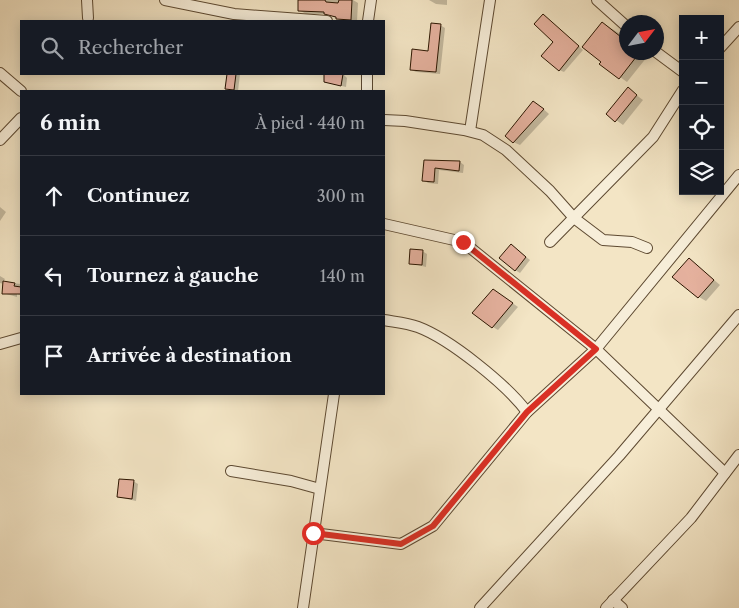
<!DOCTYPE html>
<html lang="fr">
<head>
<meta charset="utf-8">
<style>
	body { margin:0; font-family:"Libre Caslon Text",serif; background:#20242c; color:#f1f3f6 }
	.controls { position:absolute; right:15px; top:15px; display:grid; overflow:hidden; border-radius:0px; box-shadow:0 2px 12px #0003 }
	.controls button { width:45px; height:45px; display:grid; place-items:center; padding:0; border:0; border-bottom:1px solid #363941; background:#171b24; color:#f1f3f6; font:25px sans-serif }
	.compass { position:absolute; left:619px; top:15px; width:45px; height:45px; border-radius:50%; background:#171b24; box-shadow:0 2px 12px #0003; rotate:58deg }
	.stop { position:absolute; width:15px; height:15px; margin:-11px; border:4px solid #d93025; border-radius:50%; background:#fff }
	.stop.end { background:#d93025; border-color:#fff; box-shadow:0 1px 5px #0008 }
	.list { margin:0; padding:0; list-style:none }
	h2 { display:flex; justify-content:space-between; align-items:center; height:65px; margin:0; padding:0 20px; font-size:21px }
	h2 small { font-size:16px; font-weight:400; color:#9ea1a6 }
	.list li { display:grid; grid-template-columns:32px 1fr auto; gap:15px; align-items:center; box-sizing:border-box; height:80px; padding:0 20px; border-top:1px solid #363941 }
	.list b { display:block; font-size:19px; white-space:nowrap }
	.list em { font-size:16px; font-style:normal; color:#9ea1a6 }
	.icon { flex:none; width:28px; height:28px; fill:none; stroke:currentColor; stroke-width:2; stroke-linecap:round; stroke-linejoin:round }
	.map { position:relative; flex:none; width:739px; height:608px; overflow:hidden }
	.search { position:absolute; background:#171b24; box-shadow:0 2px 12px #0003; left:20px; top:20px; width:365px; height:55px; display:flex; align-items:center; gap:12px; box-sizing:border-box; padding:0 18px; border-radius:0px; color:#9ea1a6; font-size:19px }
	.panel { position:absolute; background:#171b24; box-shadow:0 2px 12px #0003; left:20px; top:90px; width:365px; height:305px; border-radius:0px }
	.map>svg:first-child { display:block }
	.shadow { fill:#0003 }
	.building { fill:#e5b19e; stroke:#2b1500 }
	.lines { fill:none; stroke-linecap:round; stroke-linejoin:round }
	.minor-casing { stroke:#5d4931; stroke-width:12 }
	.minor { stroke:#f7eed9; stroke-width:10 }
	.route { stroke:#d93025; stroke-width:6 }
</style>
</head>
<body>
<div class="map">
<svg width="739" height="608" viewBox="0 0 739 608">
	<rect width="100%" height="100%" fill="#f3e5c5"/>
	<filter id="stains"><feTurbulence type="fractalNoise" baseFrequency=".004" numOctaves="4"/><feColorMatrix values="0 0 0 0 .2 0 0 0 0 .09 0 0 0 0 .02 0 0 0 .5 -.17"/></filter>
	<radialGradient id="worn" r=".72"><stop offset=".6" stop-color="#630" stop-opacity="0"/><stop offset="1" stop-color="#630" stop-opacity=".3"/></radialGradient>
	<g class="shadow">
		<path d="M 300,0 L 353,0 L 358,3 L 357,21 L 343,21 L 327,14 L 306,14 L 299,10 Z"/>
		<path d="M 429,0 L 447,0 L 447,5 L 436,4 Z"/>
		<path d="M 548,19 L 583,50 L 564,72 L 559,70 Z"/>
		<path d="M 603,23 L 626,38 L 626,52 L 643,52 L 647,57 L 627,82 L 620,77 Z"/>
		<path d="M 440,25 L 445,28 L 440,74 L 416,72 L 412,70 L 429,52 Z"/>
		<path d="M 228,74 L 240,74 L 238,91 L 227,88 Z"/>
		<path d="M 326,74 L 343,74 L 347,78 L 346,87 L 325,82 Z"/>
		<path d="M 628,89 L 643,100 L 623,125 L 608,114 Z"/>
		<path d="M 540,106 L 549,114 L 520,145 L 513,142 Z"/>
		<path d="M 425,161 L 460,162 L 464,165 L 463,173 L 439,170 L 438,184 L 428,183 L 424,180 Z"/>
		<path d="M 0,207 L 6,212 L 0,221 Z"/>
		<path d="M 516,249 L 530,260 L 520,273 L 515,270 Z"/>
		<path d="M 422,251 L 427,254 L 426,267 L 410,263 Z"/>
		<path d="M 689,259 L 720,285 L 706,301 L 699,297 Z"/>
		<path d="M 0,276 L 5,279 L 3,282 L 21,284 L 21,295 L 17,294 L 17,297 L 3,293 L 4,284 L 0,283 Z"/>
		<path d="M 498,293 L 518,307 L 498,330 L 493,327 Z"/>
		<path d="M 133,481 L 138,484 L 136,501 L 118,497 Z"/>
	</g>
	<g class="building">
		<path d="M 298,0 L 325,0 L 326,2 L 338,3 L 339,0 L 352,0 L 351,20 L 336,19 L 336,17 L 324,14 L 324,12 L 298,11 Z"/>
		<path d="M 543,14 L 579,46 L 559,71 L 541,56 L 553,42 L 534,24 Z"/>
		<path d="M 602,22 L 621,37 L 623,35 L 626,38 L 626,52 L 640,52 L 619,79 L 599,64 L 601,62 L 582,47 Z"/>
		<path d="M 431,23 L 441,24 L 436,72 L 410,70 L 412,49 L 428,51 Z"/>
		<path d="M 227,74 L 236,74 L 234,90 L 225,89 Z"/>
		<path d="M 324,74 L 343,74 L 341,86 L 324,82 Z"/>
		<path d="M 628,87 L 637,95 L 615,122 L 606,114 Z"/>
		<path d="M 533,101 L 544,109 L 513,143 L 505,136 Z"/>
		<path d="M 424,160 L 460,161 L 459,171 L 435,168 L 434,182 L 422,181 Z"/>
		<path d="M 511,244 L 526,257 L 515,271 L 499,258 Z"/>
		<path d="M 410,249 L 423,250 L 422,265 L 409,264 Z"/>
		<path d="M 689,258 L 714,280 L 698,298 L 672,277 Z"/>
		<path d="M 3,281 L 15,283 L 14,286 L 21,287 L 21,294 L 2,294 Z"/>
		<path d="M 493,289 L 513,303 L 492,328 L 472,313 Z"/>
		<path d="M 119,479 L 134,480 L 132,499 L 117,497 Z"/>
	</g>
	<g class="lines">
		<defs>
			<g id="minor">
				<path d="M 87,0 L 88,18"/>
				<path d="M 165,0 L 234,14 L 327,21"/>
				<path d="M 597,0 L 626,26"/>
				<path d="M 368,21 L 371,0"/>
				<path d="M 720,48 L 739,27"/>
				<path d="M 656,52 L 683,72"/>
				<path d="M 0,73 L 21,91"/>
				<path d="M 367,91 L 367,74"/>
				<path d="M 384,120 L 405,121 L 464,130 L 483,135 L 506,150 L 550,191 L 574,218 L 603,240 L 632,242 L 647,248"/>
				<path d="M 470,131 L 490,0"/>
				<path d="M 0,140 L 21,118"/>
				<path d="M 384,224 L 463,242 L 596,349 L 725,473"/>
				<path d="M 550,242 L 653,137 L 683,90"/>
				<path d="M 384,320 C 395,322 407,323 418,327 C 450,339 507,385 527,412"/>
				<path d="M 0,344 L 21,338"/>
				<path d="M 231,471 L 291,481 L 320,489"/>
				<path d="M 313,533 L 401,544 L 433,526 L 527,412 L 596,349 L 739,175"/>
				<path d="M 613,600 L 622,608"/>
				<path d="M 303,608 L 334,394"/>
				<path d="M 480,608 L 619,456 L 739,315"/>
				<path d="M 606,608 L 691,518 L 739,455"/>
			</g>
		</defs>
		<use href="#minor" class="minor-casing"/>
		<use href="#minor" class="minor"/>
	</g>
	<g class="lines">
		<path class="route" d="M 313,533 L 401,544 L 433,526 L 527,412 L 596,349 L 463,242"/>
	</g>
	<rect width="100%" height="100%" filter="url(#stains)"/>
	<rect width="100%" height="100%" fill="url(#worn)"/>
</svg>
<div class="controls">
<button>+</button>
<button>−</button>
<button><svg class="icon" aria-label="locate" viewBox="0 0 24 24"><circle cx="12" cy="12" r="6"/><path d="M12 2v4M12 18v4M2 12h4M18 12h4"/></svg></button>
<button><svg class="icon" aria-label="layers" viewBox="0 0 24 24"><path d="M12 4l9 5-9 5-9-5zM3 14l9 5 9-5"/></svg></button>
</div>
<svg class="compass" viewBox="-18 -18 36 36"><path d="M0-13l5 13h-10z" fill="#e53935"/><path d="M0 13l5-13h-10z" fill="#9ea1a6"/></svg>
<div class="stop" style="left:313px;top:533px"></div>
<div class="stop end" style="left:463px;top:242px"></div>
<div class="search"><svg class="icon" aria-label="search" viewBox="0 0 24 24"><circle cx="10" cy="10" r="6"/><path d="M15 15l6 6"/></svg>Rechercher</div>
<section class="panel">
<h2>6 min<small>À pied · 440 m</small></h2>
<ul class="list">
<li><svg class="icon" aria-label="ahead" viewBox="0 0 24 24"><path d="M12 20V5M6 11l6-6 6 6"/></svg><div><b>Continuez</b></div><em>300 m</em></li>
<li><svg class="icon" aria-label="left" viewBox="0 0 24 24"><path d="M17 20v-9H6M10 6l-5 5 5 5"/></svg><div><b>Tournez à gauche</b></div><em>140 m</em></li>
<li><svg class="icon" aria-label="arrive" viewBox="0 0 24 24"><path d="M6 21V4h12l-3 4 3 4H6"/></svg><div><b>Arrivée à destination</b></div></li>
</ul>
</section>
</div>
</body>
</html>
